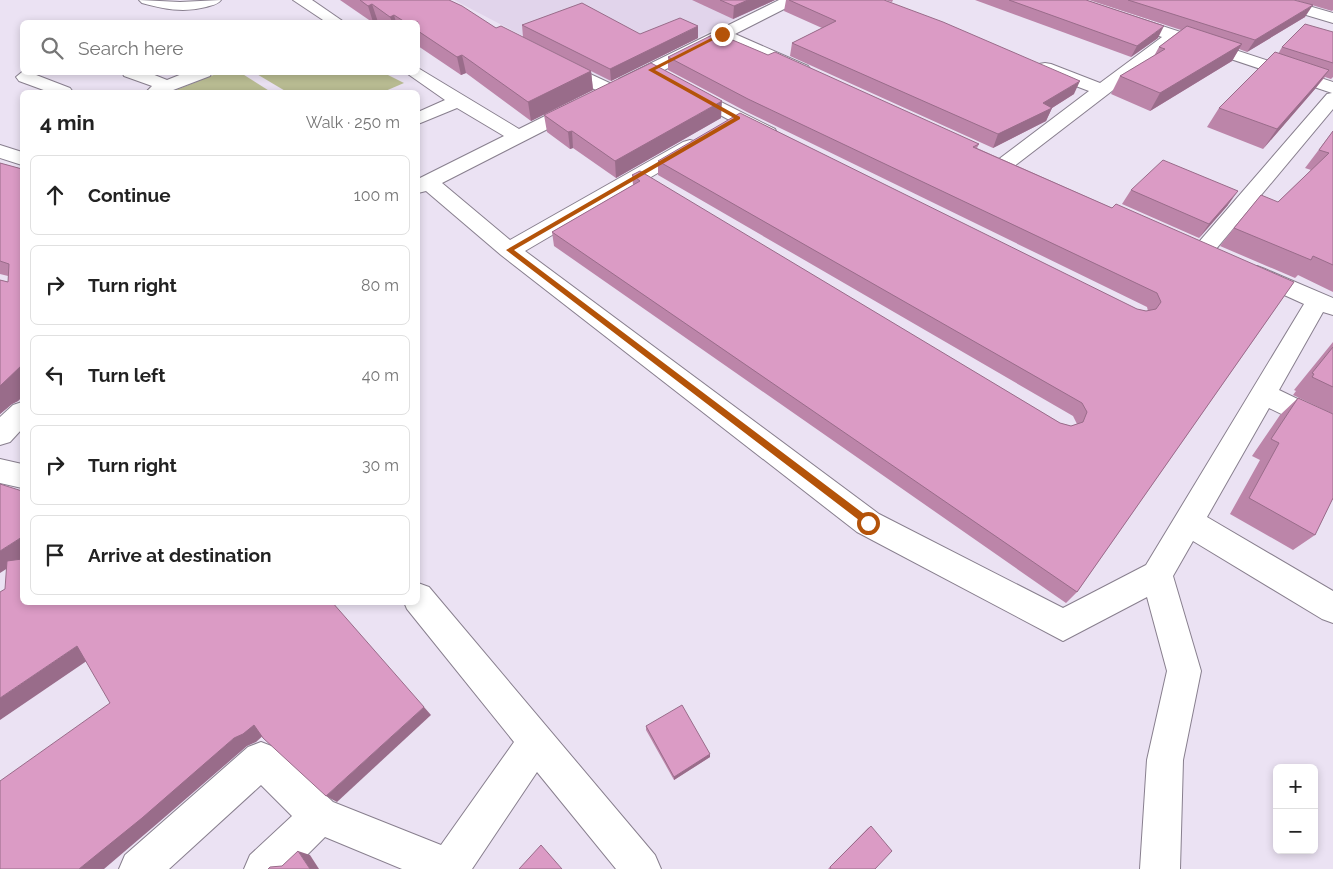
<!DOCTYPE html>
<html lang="en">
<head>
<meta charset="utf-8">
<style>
	body { margin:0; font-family:Raleway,sans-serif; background:#f6f6f6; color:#222 }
	.controls { position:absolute; right:15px; bottom:15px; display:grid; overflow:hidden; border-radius:8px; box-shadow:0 2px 8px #0003 }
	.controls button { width:45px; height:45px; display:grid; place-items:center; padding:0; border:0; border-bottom:1px solid #e0e0e0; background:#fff; color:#222; font:25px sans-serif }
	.stop { position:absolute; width:15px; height:15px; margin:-11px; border:4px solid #b45309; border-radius:50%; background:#fff }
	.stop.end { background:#b45309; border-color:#fff; box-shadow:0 1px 5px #0008 }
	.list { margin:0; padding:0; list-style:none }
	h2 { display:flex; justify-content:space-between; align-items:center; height:65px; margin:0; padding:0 20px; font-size:21px }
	h2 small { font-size:16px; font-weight:400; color:#767676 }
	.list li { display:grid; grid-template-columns:32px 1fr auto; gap:15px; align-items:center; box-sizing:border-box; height:80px; margin:0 10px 10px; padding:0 10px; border:1px solid #e0e0e0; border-radius:8px }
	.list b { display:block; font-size:19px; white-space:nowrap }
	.list em { font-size:16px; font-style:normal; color:#767676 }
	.icon { flex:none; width:28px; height:28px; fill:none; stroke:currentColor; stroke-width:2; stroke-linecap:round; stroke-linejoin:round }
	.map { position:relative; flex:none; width:1333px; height:869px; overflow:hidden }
	.search { position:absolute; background:#fff; box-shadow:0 2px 8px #0003; left:20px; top:20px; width:400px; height:55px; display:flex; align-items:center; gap:12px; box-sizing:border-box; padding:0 18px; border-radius:8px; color:#767676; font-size:19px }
	.panel { position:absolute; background:#fff; box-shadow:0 2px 8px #0003; left:20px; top:90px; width:400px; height:515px; border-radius:8px }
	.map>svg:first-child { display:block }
	.built { fill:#e1d4eb }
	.green { fill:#babd93 }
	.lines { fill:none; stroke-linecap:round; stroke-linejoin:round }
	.minor-casing { stroke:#887f8e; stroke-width:2 }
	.minor { fill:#fff; fill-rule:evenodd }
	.wall { fill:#bc85a9 }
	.shaded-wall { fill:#996c8a }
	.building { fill:#db9bc5; stroke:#996c8a }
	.route { fill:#b45309 }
</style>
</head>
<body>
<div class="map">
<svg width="1333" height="869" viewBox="0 0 1333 869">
	<rect width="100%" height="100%" fill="#ebe2f3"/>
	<path class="built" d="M 454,0 L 774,0 L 609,81 Z"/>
	<g class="green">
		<path d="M 221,72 L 241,73 L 271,92 L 171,92 Z"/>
		<path d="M 255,73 L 384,73 L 404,83 L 383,92 L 287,92 Z"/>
	</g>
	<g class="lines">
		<defs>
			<g id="minor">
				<path d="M 139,0 L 180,2 L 221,0 C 217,5 212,5 206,7 C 183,13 164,9 142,3 Z"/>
				<path d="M 293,0 L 312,0 L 344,22 L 326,22 Z"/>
				<path d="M 779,0 L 799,0 L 796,3 L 735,34 L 808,66 L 811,70 L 808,74 L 802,75 L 796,74 L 723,40 L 631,87 L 625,88 L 619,87 L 616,83 L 619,79 Z"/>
				<path d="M 1060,0 L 1083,0 L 1333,82 L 1333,109 L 1211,255 L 1203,257 L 1195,255 L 1192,250 L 1327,94 L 1332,93 L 1177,41 L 1013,167 L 1006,169 L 999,167 L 996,163 L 999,159 L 1089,91 L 1039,72 L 1036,68 L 1039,64 L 1045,63 L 1051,64 L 1100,83 L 1162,37 L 1063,3 Z"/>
				<path d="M 1263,0 L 1288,0 L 1333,13 L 1333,23 L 1266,3 Z"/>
				<path d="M 560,60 L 616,86 L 619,90 L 616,94 L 610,95 L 604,94 L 554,69 L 551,65 L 554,61 Z"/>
				<path d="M 418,68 L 519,129 L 573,102 L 579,101 L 585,102 L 588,106 L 585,110 L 442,183 L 510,240 L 683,142 L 690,140 L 697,142 L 700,146 L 697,150 L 525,251 L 879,514 L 1063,608 L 1146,565 L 1304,304 L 1249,279 L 1246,274 L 1249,269 L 1257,266 L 1265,269 L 1333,298 L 1333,315 L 1323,312 L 1279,390 L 1333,416 L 1333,439 L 1269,408 L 1207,517 L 1333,591 L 1333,623 L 1322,619 L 1193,541 L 1173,576 L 1201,671 L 1183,760 L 1180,869 L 1140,869 L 1147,760 L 1167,671 L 1147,597 L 1063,641 L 857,532 L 501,255 L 426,191 L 418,193 L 418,179 L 504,136 L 457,108 L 418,124 L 418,112 L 445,100 L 405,72 L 418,72 Z"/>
				<path d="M 22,72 L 31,73 L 70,88 L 73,92 L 49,92 L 19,81 L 16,77 Z"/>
				<path d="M 122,72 L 147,72 L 167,80 L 187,72 L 212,72 L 210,76 L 168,92 L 146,92 L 152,86 L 124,76 Z"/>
				<path d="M 689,86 L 775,129 L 777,133 L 775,137 L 768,139 L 761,137 L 683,95 L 680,91 L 683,87 Z"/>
				<path d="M 0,145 L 22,152 L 22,165 L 0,158 Z"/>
				<path d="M 22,402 L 22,429 L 10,442 L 0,445 L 0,417 L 13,405 Z"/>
				<path d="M 0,459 L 22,464 L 22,488 L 0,483 Z"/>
				<path d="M 418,583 L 429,587 L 655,855 L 661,869 L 616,869 L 537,772 L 472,869 L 402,869 L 325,837 L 293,869 L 244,869 L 250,855 L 292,816 L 261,785 L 169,869 L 119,869 L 125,855 L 248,747 L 261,742 L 274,747 L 333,802 L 441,845 L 514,742 L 407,609 L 404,602 L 418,602 Z"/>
			</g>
		</defs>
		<use href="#minor" class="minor-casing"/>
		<use href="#minor" class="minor"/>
	</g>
	<g class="wall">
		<path d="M 340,0 L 449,0 L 496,28 L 591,71 L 593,90 L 531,121 L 466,73 L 461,75 L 418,46 L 418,22 L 372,22 Z"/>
		<path d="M 692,0 L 775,0 L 733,19 Z"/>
		<path d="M 786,0 L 884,0 L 1074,94 L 1052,108 L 1046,121 L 993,148 L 790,56 L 792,43 L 822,28 L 784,11 Z"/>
		<path d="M 885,0 L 893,0 L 892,2 Z"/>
		<path d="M 975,0 L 1086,0 L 1158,38 L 1131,57 Z"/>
		<path d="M 1089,0 L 1294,0 L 1305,17 L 1247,52 L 1239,49 L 1232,61 L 1150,111 L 1111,94 L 1120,76 L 1154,56 L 1159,47 L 1181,30 Z"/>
		<path d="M 1295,0 L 1333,0 L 1333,10 L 1332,11 Z"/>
		<path d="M 522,25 L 640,34 L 698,38 L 611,81 L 523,37 Z"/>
		<path d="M 1333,32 L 1333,77 L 1331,79 L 1325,77 L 1315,89 L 1263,149 L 1207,127 L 1219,108 L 1278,54 L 1282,47 Z"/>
		<path d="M 768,55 L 979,144 L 977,148 L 1112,208 L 1294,282 L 1077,592 L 1066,603 L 554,246 L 552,232 L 633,185 L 632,175 L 1060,423 L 1071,426 L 1077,424 L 1073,416 L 658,175 L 658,161 L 1137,309 L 1146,311 L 1148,311 L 1147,307 L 747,112 L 668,70 L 668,57 Z"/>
		<path d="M 544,115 L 721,118 L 616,178 L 573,148 L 570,149 L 547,132 Z"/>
		<path d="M 1333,131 L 1333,292 L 1298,275 L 1295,278 L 1220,246 L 1234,228 L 1278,202 L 1311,170 L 1305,168 Z"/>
		<path d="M 0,163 L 22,169 L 22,397 L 18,401 L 12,404 L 0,414 L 0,280 L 8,282 L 8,276 L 0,274 Z"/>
		<path d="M 1131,190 L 1228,205 L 1199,238 L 1122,204 Z"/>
		<path d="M 1333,342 L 1333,414 L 1293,395 L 1296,391 L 1294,390 Z"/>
		<path d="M 1298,398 L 1333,414 L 1333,500 L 1332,500 L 1315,535 L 1293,550 L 1230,514 L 1260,460 L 1252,456 L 1280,415 Z"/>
		<path d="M 646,726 L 710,757 L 674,780 L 646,730 Z"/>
		<path d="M 871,826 L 875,869 L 828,869 L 868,828 Z"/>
	</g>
	<g class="shaded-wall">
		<path d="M 748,0 L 775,0 L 733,19 L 734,6 Z"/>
		<path d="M 372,4 L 378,22 L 373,22 L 368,6 Z"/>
		<path d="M 1313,5 L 1305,17 L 1247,52 L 1255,40 Z"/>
		<path d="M 394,15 L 396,22 L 392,22 L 390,17 Z"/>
		<path d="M 698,26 L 698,38 L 611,81 L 610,69 Z"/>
		<path d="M 1164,26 L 1158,38 L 1131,57 L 1137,46 Z"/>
		<path d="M 1242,44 L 1232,61 L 1150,111 L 1160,93 Z"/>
		<path d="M 462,55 L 466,73 L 461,75 L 457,57 Z"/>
		<path d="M 1329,70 L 1315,89 L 1263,149 L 1277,129 Z"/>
		<path d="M 591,71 L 593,90 L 531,121 L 528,102 Z"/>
		<path d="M 1080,81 L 1074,94 L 1052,108 L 1046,121 L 993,148 L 998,134 L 1043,103 Z"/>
		<path d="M 722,101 L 721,118 L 616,178 L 615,161 Z"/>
		<path d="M 572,131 L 573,148 L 570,149 L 568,132 Z"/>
		<path d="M 1238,191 L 1228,205 L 1199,238 L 1209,224 Z"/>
		<path d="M 22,365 L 22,397 L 18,401 L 12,404 L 0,414 L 0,386 Z"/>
		<path d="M 22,537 L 22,559 L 0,573 L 0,551 Z"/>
		<path d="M 77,646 L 94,656 L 0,720 L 0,698 Z"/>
		<path d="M 424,707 L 431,715 L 337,802 L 326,796 Z"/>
		<path d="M 254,725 L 266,733 L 256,742 L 247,746 L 158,823 L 104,869 L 79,869 L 234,738 Z"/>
		<path d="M 710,754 L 710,757 L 674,780 L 674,777 Z"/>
		<path d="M 298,851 L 310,855 L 319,869 L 310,869 Z"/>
	</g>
	<g class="building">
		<path d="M 360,0 L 449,0 L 462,6 L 496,28 L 501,26 L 591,71 L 528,102 L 462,55 L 457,57 L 418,31 L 418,22 L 405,22 L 394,15 L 390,17 L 372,4 L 368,6 Z"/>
		<path d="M 720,0 L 748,0 L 734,6 Z"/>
		<path d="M 789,0 L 884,0 L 943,22 L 1080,81 L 1043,103 L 1052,108 L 998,134 L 792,43 L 836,21 Z"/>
		<path d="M 1009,0 L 1086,0 L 1164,26 L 1137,46 Z"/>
		<path d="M 1128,0 L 1294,0 L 1313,5 L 1255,40 Z"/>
		<path d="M 582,3 L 640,34 L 680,18 L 698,26 L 610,69 L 522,25 Z"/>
		<path d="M 1305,24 L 1333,32 L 1333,63 L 1282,47 Z"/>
		<path d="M 1187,26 L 1242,44 L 1160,93 L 1120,76 L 1165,49 L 1159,47 Z"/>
		<path d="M 716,33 L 768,55 L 775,52 L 979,144 L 973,147 L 1112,208 L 1116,204 L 1294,282 L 1077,592 L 552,232 L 640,181 L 632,175 L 640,171 L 1060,423 L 1071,426 L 1083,422 L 1087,412 L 1082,403 L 658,161 L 740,113 L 1137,309 L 1146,311 L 1156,309 L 1161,302 L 1157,293 L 748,99 L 668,57 Z"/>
		<path d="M 1275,52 L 1329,70 L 1277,129 L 1219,108 Z"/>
		<path d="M 651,63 L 722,101 L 615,161 L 572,131 L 568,132 L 544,115 Z"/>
		<path d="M 1333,131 L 1333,265 L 1313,256 L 1311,260 L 1234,228 L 1261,195 L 1278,202 L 1329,153 L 1319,150 Z"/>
		<path d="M 1163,160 L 1238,191 L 1209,224 L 1131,190 Z"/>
		<path d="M 0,163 L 22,169 L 22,365 L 0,386 L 0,280 L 8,282 L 9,264 L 0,261 Z"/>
		<path d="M 1333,347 L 1333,387 L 1312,377 L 1314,374 L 1312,373 Z"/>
		<path d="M 1298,398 L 1333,414 L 1333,498 L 1315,535 L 1249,498 L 1279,443 L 1271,439 Z"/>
		<path d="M 0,484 L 22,491 L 22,537 L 0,551 Z"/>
		<path d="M 22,559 L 22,602 L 332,602 L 424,707 L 326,796 L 263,738 L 254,725 L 243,734 L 234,738 L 142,818 L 79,869 L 0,869 L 0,781 L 110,703 L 77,646 L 0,698 L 0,592 L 5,589 L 7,561 Z"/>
		<path d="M 682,705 L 710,754 L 674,777 L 646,726 Z"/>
		<path d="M 871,826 L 892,851 L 875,869 L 831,869 L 830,867 Z"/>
		<path d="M 541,845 L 562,869 L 519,869 Z"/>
		<path d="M 298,851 L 310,869 L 268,869 L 270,867 L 282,866 Z"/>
	</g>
	<path class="route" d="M 721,33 L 725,34 L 655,70 L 740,117 L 740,119 L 514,250 L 872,520 L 872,526 L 868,527 L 506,250 L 734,118 L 648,70 Z"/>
</svg>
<div class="controls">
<button>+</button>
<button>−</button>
</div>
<div class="stop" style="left:868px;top:523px"></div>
<div class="stop end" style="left:722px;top:34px"></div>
<div class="search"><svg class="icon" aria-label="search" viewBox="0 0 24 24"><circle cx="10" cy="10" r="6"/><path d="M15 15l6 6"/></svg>Search here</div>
<section class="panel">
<h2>4 min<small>Walk · 250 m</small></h2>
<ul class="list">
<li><svg class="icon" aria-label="ahead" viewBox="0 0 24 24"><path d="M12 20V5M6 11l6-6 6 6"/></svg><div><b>Continue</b></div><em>100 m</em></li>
<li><svg class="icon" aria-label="right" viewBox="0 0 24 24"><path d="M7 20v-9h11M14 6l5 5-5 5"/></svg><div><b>Turn right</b></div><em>80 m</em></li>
<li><svg class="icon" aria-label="left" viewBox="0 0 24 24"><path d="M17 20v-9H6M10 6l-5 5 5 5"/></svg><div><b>Turn left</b></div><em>40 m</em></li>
<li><svg class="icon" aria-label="right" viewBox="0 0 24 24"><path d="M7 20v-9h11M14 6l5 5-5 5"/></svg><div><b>Turn right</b></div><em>30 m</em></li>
<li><svg class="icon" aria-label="arrive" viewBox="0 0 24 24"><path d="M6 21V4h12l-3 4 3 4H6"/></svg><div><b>Arrive at destination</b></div></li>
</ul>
</section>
</div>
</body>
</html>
